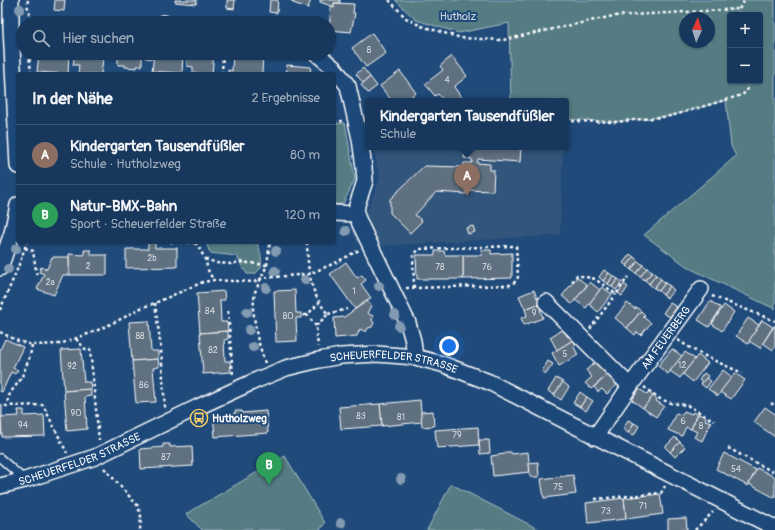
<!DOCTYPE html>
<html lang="de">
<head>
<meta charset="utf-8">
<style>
	body { margin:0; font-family:Pangolin,sans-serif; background:#203f62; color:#f1f3f6 }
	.controls { position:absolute; right:12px; top:12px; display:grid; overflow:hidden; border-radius:4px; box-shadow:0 1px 3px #0004 }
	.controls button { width:36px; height:36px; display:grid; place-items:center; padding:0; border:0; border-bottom:1px solid #365272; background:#17385c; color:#f1f3f6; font:20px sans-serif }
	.compass { position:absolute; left:679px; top:12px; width:36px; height:36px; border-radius:50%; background:#17385c; box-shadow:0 1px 3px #0004; rotate:4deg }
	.you { position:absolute; left:449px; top:346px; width:14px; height:14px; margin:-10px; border:3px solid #fff; border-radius:50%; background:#1a73e8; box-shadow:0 0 0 6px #1a73e833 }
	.badge { display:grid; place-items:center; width:26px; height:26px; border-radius:50%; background:#8abfa5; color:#fff; font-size:13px; font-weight:700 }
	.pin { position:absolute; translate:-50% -33px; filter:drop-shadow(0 1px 2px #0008) }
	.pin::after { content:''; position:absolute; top:21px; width:14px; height:12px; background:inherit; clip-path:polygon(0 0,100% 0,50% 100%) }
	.popup { position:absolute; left:365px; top:98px; width:204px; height:52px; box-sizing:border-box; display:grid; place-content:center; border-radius:4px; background:#17385c; filter:drop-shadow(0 1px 3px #0005); font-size:13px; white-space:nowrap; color:#9eacbb }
	.popup b { font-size:15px; color:#f1f3f6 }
	.popup::after { content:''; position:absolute; left:50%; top:100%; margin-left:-8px; border:8px solid transparent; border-top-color:#17385c }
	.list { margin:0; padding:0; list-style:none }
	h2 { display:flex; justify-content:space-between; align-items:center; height:52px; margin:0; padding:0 16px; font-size:17px }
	h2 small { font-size:13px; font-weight:400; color:#9eacbb }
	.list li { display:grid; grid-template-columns:26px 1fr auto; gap:12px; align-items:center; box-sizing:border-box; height:60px; padding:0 16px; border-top:1px solid #365272 }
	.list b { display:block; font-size:15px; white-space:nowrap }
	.list p { margin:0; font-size:13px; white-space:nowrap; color:#9eacbb }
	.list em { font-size:13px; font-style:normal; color:#9eacbb }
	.icon { flex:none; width:22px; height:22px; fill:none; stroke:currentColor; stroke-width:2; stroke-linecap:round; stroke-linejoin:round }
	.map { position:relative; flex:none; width:775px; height:530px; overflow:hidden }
	.search { position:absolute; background:#17385c; box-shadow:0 1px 3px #0004; left:16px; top:16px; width:320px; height:44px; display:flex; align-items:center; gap:10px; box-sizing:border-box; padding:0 14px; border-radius:22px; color:#9eacbb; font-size:15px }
	.panel { position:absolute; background:#17385c; box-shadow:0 1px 3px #0004; left:16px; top:72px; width:320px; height:172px; border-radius:4px }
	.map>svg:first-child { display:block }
	.built { fill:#32557c }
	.green { fill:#557c83; stroke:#aabec1; fill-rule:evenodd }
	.building { fill:#5f7080; stroke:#fff }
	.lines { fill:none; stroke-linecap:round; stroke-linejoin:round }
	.service-casing { stroke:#fff; stroke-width:10 }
	.minor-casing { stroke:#fff; stroke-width:18 }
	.path { stroke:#fff; stroke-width:2.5; stroke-dasharray:3 3; stroke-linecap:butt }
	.service { stroke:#1f4a7a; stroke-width:7 }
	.minor { stroke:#1f4a7a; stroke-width:15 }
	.tree { fill:#839bb2 }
	.labels { text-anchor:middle; stroke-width:4; stroke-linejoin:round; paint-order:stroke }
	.number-label { font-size:9px; fill:#d7dbdf }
	.park-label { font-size:11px; fill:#d4dee0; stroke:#1f4a7a }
	.street-label { font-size:11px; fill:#fff; stroke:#1f4a7a }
	.poi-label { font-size:11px; font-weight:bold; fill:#fff; stroke:#1f4a7a; text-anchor:start }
</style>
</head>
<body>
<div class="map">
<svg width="775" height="530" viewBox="0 0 775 530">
	<rect width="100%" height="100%" fill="#1f4a7a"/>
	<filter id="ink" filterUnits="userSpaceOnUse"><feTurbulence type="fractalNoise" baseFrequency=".025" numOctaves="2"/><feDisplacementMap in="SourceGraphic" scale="8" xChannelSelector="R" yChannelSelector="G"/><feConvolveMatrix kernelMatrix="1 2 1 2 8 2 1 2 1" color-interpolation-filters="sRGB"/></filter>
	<g filter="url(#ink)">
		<path class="built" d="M 373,147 L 563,147 L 560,235 L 379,246 L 366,214 L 380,179 Z"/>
		<g class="green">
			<path d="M 395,0 L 775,0 L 775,309 L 689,268 L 644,235 L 736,156 L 731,146 L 726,100 L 671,116 L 615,122 L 566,119 L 566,101 L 511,101 L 509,23 L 459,33 L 416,20 ZM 730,15 L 760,15 L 760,81 L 730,81 ZM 685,18 L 709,18 L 709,42 L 685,42 Z"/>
			<path d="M 345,123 L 355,179 L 343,204 L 334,205 L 334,124 Z"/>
			<path d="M 206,242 L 256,242 C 261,250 262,258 261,268 L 255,274 L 247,274 L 241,265 L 237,256 L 210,253 Z"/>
			<path d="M 285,456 L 325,523 L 320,530 L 254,530 L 249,528 L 239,530 L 202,530 L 186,514 Z"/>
			<path d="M 451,484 L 540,530 L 427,530 Z"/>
		</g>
		<g class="building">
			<path d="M 55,0 L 65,0 L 64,11 L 54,10 Z"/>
			<path d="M 175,0 L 197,0 L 196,4 L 175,2 Z"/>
			<path d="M 227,0 L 235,0 L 234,9 L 227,8 Z"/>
			<path d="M 270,0 L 278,0 L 277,13 L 269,12 Z"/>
			<path d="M 290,0 L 311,0 L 308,8 L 293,3 L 294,2 Z"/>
			<path d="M 320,0 L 340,0 L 340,3 L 334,3 L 334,7 L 320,2 Z"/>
			<path d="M 334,3 L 354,4 L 353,13 L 355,13 L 351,32 L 329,30 L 331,6 L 334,7 Z"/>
			<path d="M 372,33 L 386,53 L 366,67 L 352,48 Z"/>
			<path d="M 39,53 L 69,53 L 68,74 L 37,72 Z"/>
			<path d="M 75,53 L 87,53 L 87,58 L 103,59 L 101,74 L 78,74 L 79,65 L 73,65 Z"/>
			<path d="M 118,53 L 142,53 L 142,66 L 137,66 L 137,68 L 125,67 L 125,65 L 118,65 Z"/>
			<path d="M 146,53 L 154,53 L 153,59 L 145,58 Z"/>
			<path d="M 154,53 L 183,53 L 182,73 L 152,71 Z"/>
			<path d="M 187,53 L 214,53 L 212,74 L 193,73 L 193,67 L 187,66 Z"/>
			<path d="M 233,53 L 263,53 L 262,74 L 228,74 L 228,70 L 232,71 Z"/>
			<path d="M 452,56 L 467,76 L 454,87 L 464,101 L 444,101 L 438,94 L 435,96 L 425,84 L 443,70 L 440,66 Z"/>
			<path d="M 287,65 L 311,67 L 310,74 L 286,74 Z"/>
			<path d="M 363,68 L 370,77 L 363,83 L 356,74 Z"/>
			<path d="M 400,71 L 416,93 L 405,101 L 392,101 L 380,86 Z"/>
			<path d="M 370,77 L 377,86 L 368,93 L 361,85 Z"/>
			<path d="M 465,147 L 521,147 L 520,162 L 478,159 L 477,163 L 490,164 L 490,170 L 494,170 L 493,191 L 466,190 L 466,194 L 436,192 L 415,215 L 422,221 L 410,233 L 390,213 L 390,199 L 424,166 L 463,167 L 464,163 L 472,163 L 472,159 L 464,158 Z"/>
			<path d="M 473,226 L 475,232 L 468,234 L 466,228 Z"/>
			<path d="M 148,243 L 155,243 L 155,248 L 177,248 L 177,267 L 126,268 L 126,249 L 148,249 Z"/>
			<path d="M 84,250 L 91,250 L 91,255 L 107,255 L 107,275 L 69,275 L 69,254 L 84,255 Z"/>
			<path d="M 481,250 L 491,250 L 491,254 L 512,253 L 512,278 L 463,279 L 463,255 L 482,255 Z"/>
			<path d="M 435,251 L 444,251 L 445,255 L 463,255 L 463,279 L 417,279 L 416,255 L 435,255 Z"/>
			<path d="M 630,254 L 634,257 L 627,266 L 623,263 Z"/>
			<path d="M 52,257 L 69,257 L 69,275 L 63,275 L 54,295 L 37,289 L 44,274 L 39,272 L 41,267 L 47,269 Z"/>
			<path d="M 634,257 L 638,261 L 631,270 L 627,266 Z"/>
			<path d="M 638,261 L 643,265 L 636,273 L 631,270 Z"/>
			<path d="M 346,262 L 357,278 L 362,275 L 366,280 L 361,284 L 371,298 L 355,309 L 330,274 Z"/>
			<path d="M 643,265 L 647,268 L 640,277 L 636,273 Z"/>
			<path d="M 647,268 L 652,272 L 645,280 L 640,277 Z"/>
			<path d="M 604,270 L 609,273 L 603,281 L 599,277 Z"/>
			<path d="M 652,272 L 656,275 L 649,284 L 645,280 Z"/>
			<path d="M 609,273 L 613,276 L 608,284 L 603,281 Z"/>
			<path d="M 656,275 L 661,279 L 654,288 L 649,284 Z"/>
			<path d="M 613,276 L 618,279 L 612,287 L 608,284 Z"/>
			<path d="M 577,277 L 587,285 L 572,304 L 562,296 Z"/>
			<path d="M 618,279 L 622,282 L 616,290 L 612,287 Z"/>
			<path d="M 661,279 L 665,283 L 659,291 L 654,288 Z"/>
			<path d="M 590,282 L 600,290 L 586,308 L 575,300 Z"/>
			<path d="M 665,283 L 670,286 L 663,295 L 659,291 Z"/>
			<path d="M 624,284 L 628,287 L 622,296 L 618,293 Z"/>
			<path d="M 670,286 L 674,290 L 667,298 L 663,295 Z"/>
			<path d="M 602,287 L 612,294 L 598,312 L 589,304 Z"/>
			<path d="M 295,290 L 296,313 L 301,313 L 301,318 L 296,318 L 297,341 L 276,342 L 274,291 Z"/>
			<path d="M 534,290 L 537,298 L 539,297 L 541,303 L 525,309 L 519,296 Z"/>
			<path d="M 224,291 L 225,300 L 220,300 L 221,322 L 227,322 L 228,331 L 200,333 L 197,293 Z"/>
			<path d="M 367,301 L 371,306 L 367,313 L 373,316 L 372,320 L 374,323 L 372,327 L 368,328 L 366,332 L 360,329 L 357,336 L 335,338 L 334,318 L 344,317 Z"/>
			<path d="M 710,301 L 721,308 L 709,327 L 698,320 Z"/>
			<path d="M 541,303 L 543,308 L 540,309 L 543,318 L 524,325 L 521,318 L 527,316 L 525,309 Z"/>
			<path d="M 627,303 L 635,309 L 636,307 L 641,311 L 627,328 L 615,318 Z"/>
			<path d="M 670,303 L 677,307 L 670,317 L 663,313 Z"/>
			<path d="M 724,305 L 734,312 L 722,331 L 712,324 Z"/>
			<path d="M 641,311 L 645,315 L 643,317 L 651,323 L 641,335 L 637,332 L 635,335 L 627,328 Z"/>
			<path d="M 748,318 L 759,325 L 748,344 L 736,336 Z"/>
			<path d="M 762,320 L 773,327 L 760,348 L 749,341 Z"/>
			<path d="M 149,321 L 151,351 L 158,351 L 158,359 L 132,361 L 129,322 Z"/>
			<path d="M 775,325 L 775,347 L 773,350 L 763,343 Z"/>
			<path d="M 563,329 L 568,337 L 570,335 L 573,340 L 557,350 L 550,337 Z"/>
			<path d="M 228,331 L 228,339 L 224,340 L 225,361 L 230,361 L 231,372 L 203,374 L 200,333 Z"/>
			<path d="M 5,339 L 23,347 L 13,368 L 18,370 L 15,374 L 11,372 L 2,392 L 0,391 L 0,350 Z"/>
			<path d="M 573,340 L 576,345 L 574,347 L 578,355 L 559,366 L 552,353 Z"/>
			<path d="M 81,349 L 84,382 L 90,382 L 91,389 L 64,391 L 61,350 Z"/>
			<path d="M 672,349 L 682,356 L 668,374 L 658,366 Z"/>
			<path d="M 685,352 L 695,359 L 680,378 L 670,371 Z"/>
			<path d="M 698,355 L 708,363 L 693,382 L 683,374 Z"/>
			<path d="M 158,359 L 159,367 L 153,368 L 156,402 L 136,403 L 132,361 Z"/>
			<path d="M 548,361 L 553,364 L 546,374 L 542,371 Z"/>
			<path d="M 597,361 L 610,373 L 591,389 L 585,383 L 592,377 L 586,370 Z"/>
			<path d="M 723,370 L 732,377 L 718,396 L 708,389 Z"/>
			<path d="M 610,373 L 618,384 L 607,394 L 602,389 L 598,392 L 594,387 Z"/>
			<path d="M 704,373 L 708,376 L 703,383 L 699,380 Z"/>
			<path d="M 735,373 L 745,380 L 731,399 L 720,392 Z"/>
			<path d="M 556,378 L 563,382 L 554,395 L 548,391 Z"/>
			<path d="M 706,378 L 711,381 L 706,388 L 701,384 Z"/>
			<path d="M 563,382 L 569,387 L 561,400 L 554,395 Z"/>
			<path d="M 91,389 L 91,396 L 85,397 L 87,429 L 67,431 L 64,391 Z"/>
			<path d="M 639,389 L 647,394 L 648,392 L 653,396 L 643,408 L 632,400 Z"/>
			<path d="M 580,392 L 587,397 L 580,407 L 573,403 Z"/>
			<path d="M 653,396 L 657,399 L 656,401 L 664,406 L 656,417 L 643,408 Z"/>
			<path d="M 587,397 L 593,401 L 586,411 L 580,407 Z"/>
			<path d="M 420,400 L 422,422 L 382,426 L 380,404 Z"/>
			<path d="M 380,404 L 382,426 L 341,429 L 339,407 Z"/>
			<rect x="0" y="405" width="2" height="29"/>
			<path d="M 765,407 L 775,414 L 775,437 L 754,422 Z"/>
			<path d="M 18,410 L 24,410 L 24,416 L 44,415 L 45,436 L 2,437 L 1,417 L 19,416 Z"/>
			<path d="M 235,411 L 242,411 L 242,413 L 266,411 L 268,433 L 215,437 L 213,415 L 235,414 Z"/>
			<path d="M 433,411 L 434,426 L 422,427 L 421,412 Z"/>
			<path d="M 684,411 L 692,414 L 693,412 L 698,414 L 691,429 L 686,427 L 682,436 L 668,430 L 676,413 L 682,415 Z"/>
			<path d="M 698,414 L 706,417 L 705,420 L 711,422 L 702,441 L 694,437 L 697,432 L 691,429 Z"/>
			<path d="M 628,420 L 634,423 L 628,433 L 623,429 Z"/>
			<path d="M 634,423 L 639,426 L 634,435 L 628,433 Z"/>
			<path d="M 478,427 L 479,445 L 437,448 L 435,430 Z"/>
			<path d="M 675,437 L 680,442 L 670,452 L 665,447 Z"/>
			<path d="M 479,440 L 489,440 L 490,453 L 480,454 Z"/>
			<path d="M 680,442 L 685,447 L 675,457 L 670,452 Z"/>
			<path d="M 163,444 L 170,444 L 170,447 L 192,446 L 193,466 L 141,469 L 140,449 L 163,447 Z"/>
			<path d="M 505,452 L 511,452 L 512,454 L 528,452 L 530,472 L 493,476 L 491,456 L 505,454 Z"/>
			<path d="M 724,453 L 756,470 L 748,486 L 716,469 Z"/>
			<path d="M 538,462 L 539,477 L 530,477 L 529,463 Z"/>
			<path d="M 757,468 L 775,477 L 775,498 L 749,484 Z"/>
			<path d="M 573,475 L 576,494 L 544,498 L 541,479 Z"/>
			<path d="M 660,494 L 663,514 L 626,519 L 624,498 Z"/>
			<path d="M 624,498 L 626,519 L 588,523 L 586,503 Z"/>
			<path d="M 686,518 L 687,530 L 668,530 L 668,519 Z"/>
		</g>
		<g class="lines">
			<defs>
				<path id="service" d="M 0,458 L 25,480"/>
				<g id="minor">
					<path d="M 11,0 L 11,27 L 18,166"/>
					<path d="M 163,23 L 164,23"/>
					<path d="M 316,53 L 335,69 L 348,86 L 360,139 L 364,168 L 365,181 L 357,205 L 356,214 L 360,224 L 408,323 L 413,341 L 415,357"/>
					<path d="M 334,213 L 356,214"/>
					<path d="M 0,268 L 12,233 L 18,205"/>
					<path d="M 546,302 L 630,386"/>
					<path id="s1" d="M 595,437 L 630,386 L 701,289"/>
					<path id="s2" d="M 0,486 L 25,480 L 95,457 L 198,407 L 257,380 L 286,368 L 319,360 L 341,356 L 377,354 L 415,357 L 442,364 L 489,382 L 775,528"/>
				</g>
			</defs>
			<use href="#service" class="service-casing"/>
			<use href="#minor" class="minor-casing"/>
			<g class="path">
				<path d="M 28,0 L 27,5 L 33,23"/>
				<path d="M 389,0 L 406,18 L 421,26 L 461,38 L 503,40 L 613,16 L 739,9"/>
				<path d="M 739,15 L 739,9 L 745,0"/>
				<path d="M 29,53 L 31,74"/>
				<path d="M 222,74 L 223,53"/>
				<path d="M 566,121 L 615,122 L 671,116 L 742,95 L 747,91 L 749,81"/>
				<path d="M 334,122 L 343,121"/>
				<path d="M 170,242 L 185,242 L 197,244"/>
				<path d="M 196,242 L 205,259 L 209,273 L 214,280"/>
				<path d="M 307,242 C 308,270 309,292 328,314 L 316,326 L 318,347"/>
				<path d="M 25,248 L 33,251 L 37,277"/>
				<path d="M 205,259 L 217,263 L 231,264 L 240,262 L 267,265"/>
				<path d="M 572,282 L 577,275 L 595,279 L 616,294 L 628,277"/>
				<path d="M 406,288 L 414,288 L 511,285 L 516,281 L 518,277 L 516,246 L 419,249 L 413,256 L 414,288"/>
				<path d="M 712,296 L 775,321"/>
				<path d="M 155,303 L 161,349 L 165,408"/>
				<path d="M 0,310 L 17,270 L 27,242"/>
				<path d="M 228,311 L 233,376"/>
				<path d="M 328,314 L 347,309"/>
				<path d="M 303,315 L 307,315"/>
				<path d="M 316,326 L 307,315 L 319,303"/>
				<path d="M 590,329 L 616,294"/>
				<path d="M 0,332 L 18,341 L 32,345 L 60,344 L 96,331 L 127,316 L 138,309 L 155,303 L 203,282 L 214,280 L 254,282 L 262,278 L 309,274 L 335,263 L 359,250"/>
				<path d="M 76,339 L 85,349 L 90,349 L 99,440"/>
				<path d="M 678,340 C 698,354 720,363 742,373"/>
				<path d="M 32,345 L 30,356 L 21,379 L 10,393 L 6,406 L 43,405 L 67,453"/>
				<path d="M 265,363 L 257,337 L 253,309 L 255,292 L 267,265 L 270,242"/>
				<path d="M 644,387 L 660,399 L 671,403 L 687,405 L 714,421"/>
				<path d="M 771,403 L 775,406"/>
				<path d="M 728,448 L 775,473"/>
				<path d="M 104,468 L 138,506 L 141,516 L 140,530"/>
				<path d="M 595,499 L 661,493 L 665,486"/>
				<path d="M 695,530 L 713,512"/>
			</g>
			<use href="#service" class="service"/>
			<use href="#minor" class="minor"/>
		</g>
		<g class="tree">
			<circle cx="20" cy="9" r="5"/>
			<circle cx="346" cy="231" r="5"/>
			<circle cx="16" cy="249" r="5"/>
			<circle cx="276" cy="251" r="5"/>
			<circle cx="8" cy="269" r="5"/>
			<circle cx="275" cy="271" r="5"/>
			<circle cx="305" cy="280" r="5"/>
			<circle cx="379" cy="286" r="5"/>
			<circle cx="266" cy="288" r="5"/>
			<circle cx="247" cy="312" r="5"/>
			<circle cx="395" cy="315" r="5"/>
			<circle cx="399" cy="326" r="5"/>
			<circle cx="249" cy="330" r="5"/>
			<circle cx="253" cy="347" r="5"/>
			<circle cx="401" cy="479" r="5"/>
			<circle cx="341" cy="523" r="5"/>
		</g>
	</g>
	<defs>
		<symbol id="bus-ring" viewBox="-11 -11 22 22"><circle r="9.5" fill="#1f4a7a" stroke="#ffd166" stroke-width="1.5"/><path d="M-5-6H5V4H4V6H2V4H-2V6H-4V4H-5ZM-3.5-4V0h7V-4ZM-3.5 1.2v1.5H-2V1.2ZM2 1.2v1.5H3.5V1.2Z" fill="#ffd166"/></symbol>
	</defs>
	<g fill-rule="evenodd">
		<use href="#bus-ring" x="189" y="408" width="20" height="20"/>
	</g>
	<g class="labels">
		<g class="number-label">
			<text x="369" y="53">8</text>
			<text x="447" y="83">4</text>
			<text x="152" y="261">2b</text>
			<text x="88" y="269">2</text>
			<text x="440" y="270">78</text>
			<text x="487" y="270">76</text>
			<text x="50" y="285">2a</text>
			<text x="354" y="294">1</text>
			<text x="210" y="314">84</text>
			<text x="534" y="316">9</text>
			<text x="288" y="319">80</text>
			<text x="140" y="339">88</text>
			<text x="213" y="353">82</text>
			<text x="565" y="357">5</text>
			<text x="682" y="368">12</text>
			<text x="72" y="369">92</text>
			<text x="144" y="388">86</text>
			<text x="76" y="416">90</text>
			<text x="361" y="419">83</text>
			<text x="401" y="420">81</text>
			<text x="683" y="424">6</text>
			<text x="23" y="428">94</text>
			<text x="701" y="429">8</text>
			<text x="457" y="438">79</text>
			<text x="166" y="460">87</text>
			<text x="736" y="472">54</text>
			<text x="558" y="490">75</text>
			<text x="643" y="509">71</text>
			<text x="606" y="514">73</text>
		</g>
		<g class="park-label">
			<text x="458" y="20">Hutholz</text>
		</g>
		<g class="street-label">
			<text dy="4" stroke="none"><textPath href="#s1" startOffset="122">AM FEUERBERG</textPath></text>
			<text dy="4" stroke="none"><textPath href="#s2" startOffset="420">SCHEUERFELDER STRASSE</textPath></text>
			<text dy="4" stroke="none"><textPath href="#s2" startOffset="84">SCHEUERFELDER STRASSE</textPath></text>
		</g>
		<g class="poi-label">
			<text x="212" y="422">Hutholzweg</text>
		</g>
	</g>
</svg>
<div class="controls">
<button>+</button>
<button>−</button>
</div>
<svg class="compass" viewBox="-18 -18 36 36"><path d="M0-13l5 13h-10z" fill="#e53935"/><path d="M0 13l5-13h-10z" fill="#9eacbb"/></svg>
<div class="you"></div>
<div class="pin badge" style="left:467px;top:196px;background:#8d6e63">A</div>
<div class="popup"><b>Kindergarten Tausendfüßler</b>Schule</div>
<div class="pin badge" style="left:269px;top:485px;background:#2e9e5b">B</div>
<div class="search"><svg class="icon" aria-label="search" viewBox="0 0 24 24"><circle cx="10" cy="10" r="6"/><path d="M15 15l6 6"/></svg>Hier suchen</div>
<section class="panel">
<h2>In der Nähe<small>2 Ergebnisse</small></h2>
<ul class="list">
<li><span class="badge" style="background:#8d6e63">A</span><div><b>Kindergarten Tausendfüßler</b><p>Schule · Hutholzweg</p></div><em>80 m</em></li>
<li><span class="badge" style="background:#2e9e5b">B</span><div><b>Natur-BMX-Bahn</b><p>Sport · Scheuerfelder Straße</p></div><em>120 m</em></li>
</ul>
</section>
</div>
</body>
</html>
